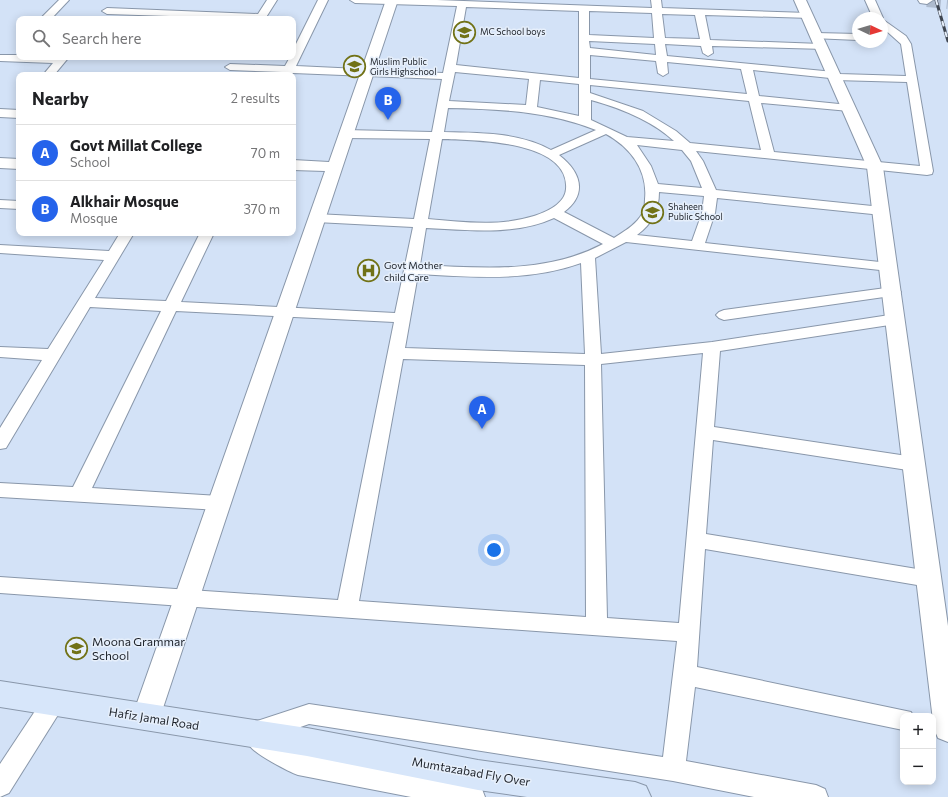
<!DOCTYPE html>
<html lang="en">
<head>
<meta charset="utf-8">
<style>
	body { margin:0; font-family:Commissioner,sans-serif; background:#f2f2f2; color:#202124 }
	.controls { position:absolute; right:12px; bottom:12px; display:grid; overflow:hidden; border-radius:8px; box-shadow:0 2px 10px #0003 }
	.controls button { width:36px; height:36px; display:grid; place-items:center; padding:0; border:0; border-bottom:1px solid #e0e0e0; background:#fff; color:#202124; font:20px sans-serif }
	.compass { position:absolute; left:852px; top:12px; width:36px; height:36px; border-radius:50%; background:#fff; box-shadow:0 2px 10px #0003; rotate:94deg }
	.you { position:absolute; left:494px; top:550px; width:14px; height:14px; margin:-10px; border:3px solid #fff; border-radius:50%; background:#1a73e8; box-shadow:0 0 0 6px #1a73e833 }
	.badge { display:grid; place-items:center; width:26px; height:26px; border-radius:50%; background:#2563eb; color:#fff; font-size:13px; font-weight:700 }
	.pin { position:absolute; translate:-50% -33px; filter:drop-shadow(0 1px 2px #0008) }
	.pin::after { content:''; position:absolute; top:21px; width:14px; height:12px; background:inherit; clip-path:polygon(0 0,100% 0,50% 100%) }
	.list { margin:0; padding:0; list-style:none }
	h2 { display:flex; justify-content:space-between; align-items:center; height:52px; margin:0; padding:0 16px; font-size:17px }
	h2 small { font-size:13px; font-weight:400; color:#757577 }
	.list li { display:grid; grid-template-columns:26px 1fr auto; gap:12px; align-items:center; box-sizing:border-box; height:56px; padding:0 16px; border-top:1px solid #e0e0e0 }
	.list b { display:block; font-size:15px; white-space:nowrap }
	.list p { margin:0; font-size:13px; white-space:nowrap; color:#757577 }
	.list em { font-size:13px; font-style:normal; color:#757577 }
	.icon { flex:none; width:22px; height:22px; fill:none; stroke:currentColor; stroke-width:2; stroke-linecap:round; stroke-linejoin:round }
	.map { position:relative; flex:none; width:948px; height:797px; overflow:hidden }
	.search { position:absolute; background:#fff; box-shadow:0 2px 10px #0003; left:16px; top:16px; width:280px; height:44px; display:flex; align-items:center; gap:10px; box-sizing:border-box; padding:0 14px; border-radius:8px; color:#757577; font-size:15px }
	.panel { position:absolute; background:#fff; box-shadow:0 2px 10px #0003; left:16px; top:72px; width:280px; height:164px; border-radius:8px }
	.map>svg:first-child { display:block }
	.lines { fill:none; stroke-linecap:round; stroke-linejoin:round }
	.tertiary-tunnel { stroke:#aebbce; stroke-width:14; stroke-dasharray:14 6; stroke-linecap:butt }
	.minor-casing { stroke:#8997aa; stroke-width:2 }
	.tertiary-casing { stroke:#8997aa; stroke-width:2 }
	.secondary-casing { stroke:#8997aa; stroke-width:2 }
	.minor { fill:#fff; fill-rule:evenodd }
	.tertiary { fill:#fff; fill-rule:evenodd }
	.secondary { fill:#d7e6fa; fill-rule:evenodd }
	.rail-casing { stroke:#3f4651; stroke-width:3 }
	.rail { stroke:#e6effb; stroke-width:2; stroke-dasharray:5.5; stroke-linecap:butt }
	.labels { text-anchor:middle; stroke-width:3; stroke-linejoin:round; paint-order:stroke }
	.far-poi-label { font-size:9px; fill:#1c2129; stroke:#e6effb; text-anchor:start }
	.poi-label { font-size:10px; fill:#1c2129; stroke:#e6effb; text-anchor:start }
	.near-poi-label { font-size:12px; fill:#1c2129; stroke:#e6effb; text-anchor:start }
	.near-street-label { font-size:12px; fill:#1c2129; stroke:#e6effb }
</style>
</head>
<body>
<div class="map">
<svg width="948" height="797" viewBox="0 0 948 797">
	<rect width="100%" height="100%" fill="#d3e2f7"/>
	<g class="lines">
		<path class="tertiary-tunnel" d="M 927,0 L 948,2"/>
		<defs>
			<g id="minor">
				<path d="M 59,0 L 69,0 L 51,19 L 40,19 Z"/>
				<path d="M 267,0 L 277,0 L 265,19 L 107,14 L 102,11 L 107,8 L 258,14 Z"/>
				<path d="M 318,0 L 328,0 L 296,66 L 443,73 L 457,6 L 355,3 L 350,0 L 437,0 L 652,8 L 651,0 L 661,0 L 662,8 L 808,13 L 813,16 L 811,18 L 705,15 L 710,40 L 821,44 L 825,45 L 826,47 L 825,49 L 712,46 L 713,53 L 708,56 L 703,53 L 701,46 L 665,44 L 667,56 L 834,72 L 839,74 L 906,76 L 901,44 L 882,27 L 882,18 L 873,18 L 865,0 L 875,0 L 883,18 L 882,19 L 906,36 L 911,44 L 933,171 L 932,174 L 927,175 L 696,151 L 703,161 L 716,190 L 882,207 L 887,208 L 889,211 L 887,214 L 882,215 L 717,198 L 715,213 L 705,243 L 889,263 L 894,264 L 896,267 L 894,270 L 889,271 L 626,242 L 595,258 L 601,354 L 712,342 L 896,314 L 901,316 L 904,319 L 901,322 L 896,324 L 720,351 L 714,427 L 914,457 L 920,459 L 923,464 L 920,469 L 914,471 L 713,440 L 706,534 L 929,571 L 936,573 L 939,579 L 936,585 L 929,587 L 705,549 L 697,667 L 911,712 L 913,716 L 903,716 L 903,730 L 695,687 L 686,761 L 816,785 L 825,789 L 828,797 L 754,797 L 673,781 L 309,724 L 275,736 L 302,753 L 473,785 L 482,789 L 485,797 L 411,797 L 298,775 C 289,772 255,754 250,746 C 244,740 248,730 251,723 L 309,704 L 663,757 L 677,641 L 0,593 L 0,577 L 338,600 L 394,322 L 176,311 L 92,488 L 219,496 L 226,498 L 228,503 L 226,508 L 219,510 L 0,497 L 0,483 L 73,487 L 161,311 L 90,307 L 6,448 L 0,449 L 0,428 L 42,360 L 0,357 L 0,347 L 48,349 L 104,260 L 0,253 L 0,245 L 109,251 L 120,233 L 134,233 L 95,298 L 166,301 L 200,233 L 214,233 L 181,302 L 395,313 L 413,227 L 316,222 L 311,221 L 309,218 L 311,215 L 316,214 L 414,219 L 430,139 L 345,138 L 339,134 L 345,130 L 432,132 L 442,79 L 293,73 L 291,75 L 281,75 L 282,72 L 230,70 L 225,67 L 230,64 L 285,66 L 290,57 L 293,57 L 293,50 ZM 466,7 L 579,11 L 579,78 L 456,65 ZM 589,11 L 652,13 L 654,38 L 589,35 ZM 662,14 L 695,15 L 700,39 L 665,38 ZM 589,41 L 655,44 L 656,55 L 590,48 ZM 590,55 L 656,61 L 658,73 L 663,76 L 668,73 L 667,62 L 741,69 L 747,94 L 590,79 ZM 753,70 L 830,78 L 835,80 L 907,82 L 920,166 L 774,152 L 761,103 L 849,111 L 855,108 L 849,105 L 759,96 ZM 455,72 L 529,79 L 526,105 L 449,101 ZM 540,80 L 579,84 L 579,116 L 537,107 ZM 590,85 L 749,101 L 761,150 L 690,143 L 676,131 L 643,111 L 590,93 ZM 591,100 C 620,108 651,120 674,141 L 627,137 L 591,120 ZM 448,108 C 499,109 548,111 596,130 L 551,150 C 519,132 479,133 444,132 ZM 606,134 C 630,147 648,170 645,199 C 645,205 644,212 640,217 C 634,226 623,232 614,238 L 564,212 C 588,194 581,172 559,155 ZM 442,139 C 473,140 570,140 566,189 C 565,204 546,212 534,216 C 499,227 463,222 428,219 ZM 637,145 L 682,150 L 691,161 L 702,188 L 658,184 L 651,166 ZM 659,192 L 704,196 L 702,213 L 692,241 L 637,235 C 652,224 659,211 659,192 ZM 554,218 L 603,244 C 546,274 482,268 420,265 L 426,228 C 469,230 514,236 554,218 ZM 581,263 L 585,354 L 405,348 L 418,274 C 473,277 529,282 581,263 ZM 703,353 L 679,623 L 607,618 L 601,364 ZM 403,359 L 585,365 L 586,617 L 359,601 Z"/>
				<path d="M 816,33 L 858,34 L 858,40 L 812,38 L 811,36 Z"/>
				<path d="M 0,55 L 19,55 L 19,57 L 69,57 L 54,75 L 43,75 L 53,63 L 0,61 Z"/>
				<path d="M 0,109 L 19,110 L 19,118 L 0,117 Z"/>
				<path d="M 0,200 L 19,201 L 19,209 L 0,208 Z"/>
				<path d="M 893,287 L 898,289 L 901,292 L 898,295 L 724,320 L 719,318 L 716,315 L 719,312 L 724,310 Z"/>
				<path d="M 53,693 L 61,696 L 64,703 L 61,710 L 9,793 L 0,797 L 0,764 L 45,696 Z"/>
			</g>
			<g id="tertiary">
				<path d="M 386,0 L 398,0 L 160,717 L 156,726 L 146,730 L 136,726 L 132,717 L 325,171 L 293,170 L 293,160 L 329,162 Z"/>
				<path d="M 794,0 L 806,0 L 883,167 L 948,626 L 948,742 L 938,738 L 934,729 L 867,167 Z"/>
				<path d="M 918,0 L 933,0 L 927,4 L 920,3 Z"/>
				<path d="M 0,158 L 19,159 L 19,169 L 0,168 Z"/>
			</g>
			<path id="secondary" d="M 0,681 L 307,728 L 478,760 L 635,782 L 646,786 L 651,797 L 527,797 L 478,790 L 307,756 L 0,707 Z"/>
		</defs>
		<use href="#minor" class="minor-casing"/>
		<use href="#tertiary" class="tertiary-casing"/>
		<use href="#secondary" class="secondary-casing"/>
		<use href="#minor" class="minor"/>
		<use href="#tertiary" class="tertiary"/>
		<use href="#secondary" class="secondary"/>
		<defs>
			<path id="rail" d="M 936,0 L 948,41"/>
		</defs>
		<use href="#rail" class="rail-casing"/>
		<use href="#rail" class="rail"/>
	</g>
	<defs>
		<symbol id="school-ring" viewBox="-11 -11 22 22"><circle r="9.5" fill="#e6effb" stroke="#717217" stroke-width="1.5"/><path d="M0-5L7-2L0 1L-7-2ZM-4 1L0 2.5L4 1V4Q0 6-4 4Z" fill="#717217"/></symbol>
		<symbol id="hospital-ring" viewBox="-11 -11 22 22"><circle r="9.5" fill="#e6effb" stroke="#717217" stroke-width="1.5"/><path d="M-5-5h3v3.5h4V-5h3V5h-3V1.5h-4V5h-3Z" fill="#717217"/></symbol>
	</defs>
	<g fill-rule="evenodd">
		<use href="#school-ring" x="452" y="20" width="25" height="25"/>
		<use href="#school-ring" x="342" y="54" width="25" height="25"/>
		<use href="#school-ring" x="640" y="200" width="25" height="25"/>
		<use href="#hospital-ring" x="356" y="258" width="25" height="25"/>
		<use href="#school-ring" x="64" y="636" width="25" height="25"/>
	</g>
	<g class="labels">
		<g class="far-poi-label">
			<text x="480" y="35">MC School boys</text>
			<text x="370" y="65">Muslim Public<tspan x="370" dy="10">Girls Highschool</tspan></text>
			<text x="668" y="210">Shaheen<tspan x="668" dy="10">Public School</tspan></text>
		</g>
		<g class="poi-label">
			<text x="384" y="269">Govt Mother<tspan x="384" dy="12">child Care</tspan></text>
		</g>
		<g class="near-poi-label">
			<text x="92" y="646">Moona Grammar<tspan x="92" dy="14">School</tspan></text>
		</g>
		<g class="near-street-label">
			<text transform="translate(154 719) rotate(9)" y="4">Hafiz Jamal Road</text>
			<text transform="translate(471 772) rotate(10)" y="4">Mumtazabad Fly Over</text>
		</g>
	</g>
</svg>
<div class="controls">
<button>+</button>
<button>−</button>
</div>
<svg class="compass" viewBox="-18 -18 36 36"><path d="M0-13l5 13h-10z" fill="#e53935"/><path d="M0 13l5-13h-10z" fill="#757577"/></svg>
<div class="you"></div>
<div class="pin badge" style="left:482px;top:429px">A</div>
<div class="pin badge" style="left:388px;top:120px">B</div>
<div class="search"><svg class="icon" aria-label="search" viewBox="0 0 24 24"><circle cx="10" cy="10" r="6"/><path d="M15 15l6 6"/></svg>Search here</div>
<section class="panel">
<h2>Nearby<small>2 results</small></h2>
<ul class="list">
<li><span class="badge">A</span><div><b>Govt Millat College</b><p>School</p></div><em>70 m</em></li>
<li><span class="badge">B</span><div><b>Alkhair Mosque</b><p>Mosque</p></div><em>370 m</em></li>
</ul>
</section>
</div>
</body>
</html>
